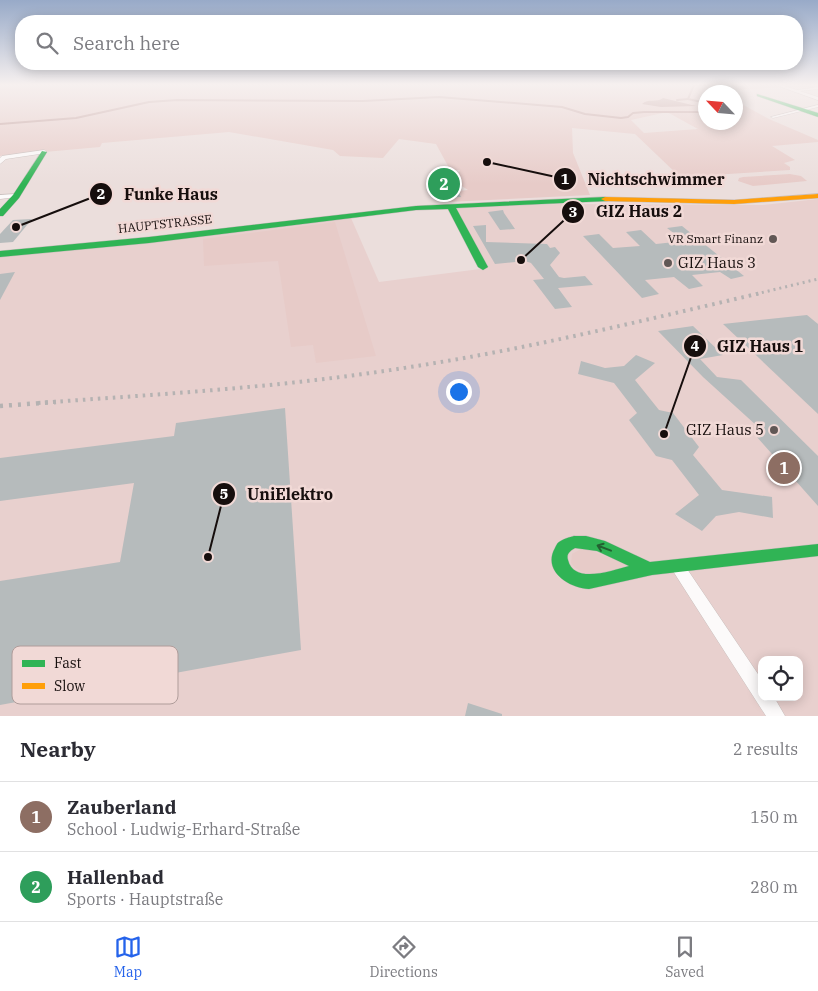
<!DOCTYPE html>
<html lang="en">
<head>
<meta charset="utf-8">
<style>
	body { margin:0; font-family:"IBM Plex Serif",serif; background:#f2f2f3; color:#2b2b33 }
	.controls { position:absolute; right:15px; bottom:15px; display:grid; overflow:hidden; border-radius:10px; box-shadow:0 2px 12px #0003 }
	.controls button { width:45px; height:45px; display:grid; place-items:center; padding:0; border:0; border-bottom:1px solid #e1e1e2; background:#fff; color:#2b2b33; font:25px sans-serif }
	.compass { position:absolute; left:698px; top:85px; width:45px; height:45px; border-radius:50%; background:#fff; box-shadow:0 2px 12px #0003; rotate:296deg }
	.you { position:absolute; left:458px; top:391px; width:18px; height:18px; margin:-12px; border:4px solid #fff; border-radius:50%; background:#1a73e8; box-shadow:0 0 0 8px #1a73e833 }
	.badge { display:grid; place-items:center; width:32px; height:32px; border-radius:50%; background:#2563eb; color:#fff; font-size:16px; font-weight:700 }
	.pin { position:absolute; translate:-50% -50%; border:2px solid #fff; box-shadow:0 1px 5px #0006 }
	.list { margin:0; padding:0; list-style:none }
	h2 { display:flex; justify-content:space-between; align-items:center; height:65px; margin:0; padding:0 20px; font-size:21px }
	h2 small { font-size:16px; font-weight:400; color:#7c7c81 }
	.list li { display:grid; grid-template-columns:32px 1fr auto; gap:15px; align-items:center; box-sizing:border-box; height:70px; padding:0 20px; border-top:1px solid #e1e1e2 }
	.list b { display:block; font-size:19px; white-space:nowrap }
	.list p { margin:0; font-size:16px; white-space:nowrap; color:#7c7c81 }
	.list em { font-size:16px; font-style:normal; color:#7c7c81 }
	.icon { flex:none; width:28px; height:28px; fill:none; stroke:currentColor; stroke-width:2; stroke-linecap:round; stroke-linejoin:round }
	.map { position:relative; flex:none; width:818px; height:716px; overflow:hidden }
	.search { position:absolute; background:#fff; box-shadow:0 2px 12px #0003; left:15px; right:15px; top:15px; height:55px; display:flex; align-items:center; gap:12px; box-sizing:border-box; padding:0 18px; border-radius:20px; color:#7c7c81; font-size:19px }
	.sheet { height:205px; background:#fff }
	nav { display:flex; justify-content:space-around; align-items:center; box-sizing:border-box; height:70px; border-top:1px solid #e1e1e2; background:#fff; font-size:14px; color:#7c7c81 }
	nav a { display:grid; justify-items:center; gap:2px }
	nav .on { color:#2563eb }
	.map>svg:first-child { display:block }
	.built { fill:#e8d0ce; fill-rule:evenodd }
	.green { fill:#e7cbc8; fill-rule:evenodd }
	.water { fill:#c19c99 }
	.lines { fill:none; stroke-linecap:round; stroke-linejoin:round }
	.stream { stroke:#c19c99; stroke-width:2 }
	.building { fill:#b6bbbc }
	.street-casing { stroke:#c7bdbb; stroke-width:1 }
	.fast-casing { stroke:#c7bdbb; stroke-width:1 }
	.slow-casing { stroke:#c7bdbb; stroke-width:1 }
	.street { fill:#fcfafa; fill-rule:evenodd }
	.fast { fill:#30b455; fill-rule:evenodd }
	.slow { fill:#ff9f0a; fill-rule:evenodd }
	.rail-far2 { stroke:#b5b2b2; stroke-width:3; stroke-dasharray:2 4; stroke-linecap:butt }
	.rail-far1 { stroke:#b5b2b2; stroke-width:4; stroke-dasharray:2.5 5; stroke-linecap:butt }
	.rail { stroke:#b5b2b2; stroke-width:4.5; stroke-dasharray:3 6; stroke-linecap:butt }
	.oneway { stroke:#236131 }
	.poi-dot { fill:#615755; stroke:#f1d9d6; stroke-width:2 }
	.labels { text-anchor:middle; stroke-width:5; stroke-linejoin:round; paint-order:stroke }
	.far-street-label { font-size:12px; fill:#160e0d; stroke:#f1d9d6 }
	.far-poi-label { font-size:12px; fill:#160e0d; stroke:#f1d9d6; text-anchor:end }
	.poi-label { font-size:15px; fill:#160e0d; stroke:#f1d9d6; text-anchor:start }
	.key { fill:#f1d9d6; stroke:#af9c9a; stroke-width:1 }
	.key-label { font-size:14px; fill:#160e0d }
	.leader { fill:none; stroke:#160e0d; stroke-width:2 }
	.callout-dot { fill:#160e0d; stroke:#f1d9d6; stroke-width:2 }
	.mark-label { font-size:15px; text-anchor:middle; font-weight:bold; fill:#fff }
	.callout-label { font-size:16px; text-anchor:middle; font-weight:bold; fill:#160e0d; stroke:#f1d9d6; stroke-width:5; stroke-linejoin:round; paint-order:stroke }
</style>
</head>
<body>
<div class="map">
<svg width="818" height="716" viewBox="0 0 818 716">
	<rect width="100%" height="100%" fill="#ebdedc"/>
	<path class="built" d="M 818,199 L 818,716 L 0,716 L 0,255 L 37,252 L 35,254 L 351,218 L 379,282 L 480,269 L 448,208 L 559,204 L 763,205 ZM 762,660 L 799,660 L 799,697 L 762,697 Z"/>
	<g class="green">
		<path d="M 0,84 L 542,84 L 529,86 L 550,84 L 773,84 L 782,87 L 706,92 L 706,122 L 736,122 L 736,101 L 769,119 L 818,140 L 818,142 L 772,146 L 795,160 L 784,163 L 790,167 L 790,170 L 680,177 L 635,134 L 572,128 L 573,153 L 590,195 L 447,202 L 445,198 L 460,197 L 458,191 L 468,190 L 457,183 L 453,176 L 457,176 L 460,170 L 440,170 L 438,167 L 448,166 L 436,144 L 399,139 L 383,158 L 340,156 L 333,150 L 229,132 L 102,143 L 100,147 L 0,156 ZM 667,112 L 698,129 L 644,133 L 631,120 Z"/>
		<path d="M 790,174 L 801,176 L 807,181 L 753,186 L 738,181 L 739,178 L 743,177 Z"/>
		<path d="M 335,222 L 376,356 L 316,363 L 313,345 L 291,347 L 278,261 L 204,266 L 203,239 Z"/>
		<path d="M 581,549 L 587,549 L 628,565 C 611,572 584,582 571,563 L 572,554 Z"/>
	</g>
	<path class="water" d="M 663,98 L 696,106 L 661,107 L 642,104 C 648,98 657,103 663,98 Z"/>
	<g class="lines">
		<g class="stream">
			<path d="M 677,100 L 688,99"/>
			<path d="M 706,103 L 688,99 L 694,85 L 719,84"/>
			<path d="M 0,124 L 76,118 L 149,102 L 177,100 L 363,101 L 439,97 L 562,107 L 585,114 L 621,118 L 628,117 L 633,113 L 644,112 L 706,112"/>
		</g>
	</g>
	<g class="building">
		<path d="M 450,177 L 461,197 L 440,198 L 430,178 Z"/>
		<path d="M 503,210 L 504,213 L 515,229 L 500,230 L 488,212 Z"/>
		<path d="M 32,219 L 13,242 L 0,243 L 0,234 L 13,220 Z"/>
		<path d="M 486,225 L 486,242 L 547,244 L 550,248 L 555,247 L 560,253 L 550,265 L 559,277 L 564,278 L 585,276 L 593,285 L 558,288 L 572,307 L 555,309 L 533,280 L 544,279 L 531,263 L 525,261 L 495,264 L 473,226 Z"/>
		<path d="M 682,226 L 744,276 L 731,279 L 720,272 L 692,275 L 703,286 L 689,289 L 674,277 L 645,280 L 659,294 L 642,298 L 583,236 L 599,234 L 613,248 L 640,246 L 626,232 L 641,230 L 656,244 L 684,241 L 667,228 Z"/>
		<path d="M 15,272 L 0,300 L 0,274 Z"/>
		<path d="M 807,315 L 818,324 L 818,414 L 723,324 Z"/>
		<path d="M 693,326 L 723,355 L 700,359 L 717,377 L 741,380 L 818,456 L 818,506 L 756,436 L 757,426 L 703,377 L 658,331 Z"/>
		<path d="M 636,355 L 655,363 L 635,380 L 659,410 L 673,413 L 699,447 L 693,455 L 722,490 L 772,497 L 773,518 L 739,512 L 716,516 L 702,531 L 675,514 L 699,495 L 672,460 L 656,456 L 629,420 L 637,413 L 614,383 L 578,374 L 581,361 L 605,368 L 624,366 Z"/>
		<path d="M 285,408 L 301,650 L 0,705 L 0,581 L 120,562 L 134,483 L 0,501 L 0,458 L 174,436 L 176,423 Z"/>
		<path d="M 468,703 L 502,714 L 502,716 L 465,716 Z"/>
	</g>
	<g class="lines">
		<defs>
			<g id="street">
				<path d="M 773,84 L 778,84 L 797,90 L 818,87 L 818,89 L 800,91 L 818,97 L 818,100 Z"/>
				<path d="M 818,105 L 818,107 L 773,118 L 771,117 Z"/>
				<path d="M 44,150 L 46,151 L 46,153 L 6,159 L 0,164 L 0,158 L 2,156 Z"/>
				<path d="M 16,194 L 19,196 L 18,197 L 0,199 L 0,195 Z"/>
				<path d="M 678,561 L 683,563 L 762,680 L 762,697 L 774,697 L 785,716 L 766,716 L 673,571 L 671,567 L 673,563 Z"/>
			</g>
			<g id="fast">
				<path d="M 757,94 L 818,113 L 818,117 L 757,96 Z"/>
				<path d="M 42,151 L 47,152 L 19,198 L 3,216 L 0,216 L 0,209 L 13,195 Z"/>
				<path d="M 605,197 L 609,199 L 608,201 L 456,208 L 488,267 L 483,270 L 478,267 L 448,209 L 416,210 L 149,243 L 0,257 L 0,251 L 149,237 L 416,206 Z"/>
				<path d="M 574,536 L 586,536 L 605,541 L 650,562 L 818,544 L 818,556 L 652,575 L 589,589 C 569,588 542,571 555,548 C 556,546 557,543 559,542 C 563,539 570,537 574,536 ZM 575,548 L 597,551 L 629,566 C 613,570 574,585 568,560 C 566,554 570,551 575,548 Z"/>
			</g>
			<path id="slow" d="M 818,194 L 818,198 L 734,204 L 605,201 L 601,199 L 605,197 L 734,200 Z"/>
		</defs>
		<use href="#street" class="street-casing"/>
		<use href="#fast" class="fast-casing"/>
		<use href="#slow" class="slow-casing"/>
		<use href="#street" class="street"/>
		<use href="#fast" class="fast"/>
		<use href="#slow" class="slow"/>
		<path class="rail-far2" d="M 756,294 L 818,279"/>
		<path class="rail-far1" d="M 38,403 C 162,394 287,387 410,367 C 528,349 645,320 761,293"/>
		<path class="rail" d="M 0,406 L 56,402"/>
	</g>
	<defs><path id="oneway-shaft" d="M-6 0H5M1.5-3L5.5 0L1.5 3" fill="none" stroke-width="1.6" stroke-linecap="round" stroke-linejoin="round" transform="scale(1.25)"/></defs>
	<use class="oneway" href="#oneway-shaft" transform="translate(604 548) rotate(-159)"/>
	<linearGradient id="sky" x2="0" y2="1"><stop stop-color="#98aac8"/><stop offset="0.46" stop-color="#f6f0ef"/><stop offset="1" stop-color="#f6f0ef" stop-opacity="0"/></linearGradient>
	<rect width="818" height="184" fill="url(#sky)"/>
	<g class="poi-dot">
		<circle cx="773" cy="239" r="5"/>
		<circle cx="668" cy="263" r="5"/>
		<circle cx="774" cy="430" r="5"/>
	</g>
	<g class="labels">
		<g class="far-street-label">
			<text transform="translate(165 224) rotate(-6)" y="4">HAUPTSTRASSE</text>
		</g>
		<g class="far-poi-label">
			<text x="763" y="243">VR Smart Finanz</text>
		</g>
		<g class="poi-label">
			<text x="678" y="268">GIZ Haus 3</text>
			<text x="764" y="435" text-anchor="end">GIZ Haus 5</text>
		</g>
	</g>
	<rect x="12" y="646" width="166" height="58" rx="8" class="key"/>
	<rect x="22" y="660" width="23" height="7" fill="#30b455"/>
	<rect x="22" y="683" width="23" height="6" fill="#ff9f0a"/>
	<g class="key-label">
		<text x="54" y="668">Fast</text>
		<text x="54" y="691">Slow</text>
	</g>
	<path class="leader" d="M487 162L565 179M16 227L101 194M521 260L573 212M664 434L695 346M208 557L224 494"/>
	<g class="callout-dot">
		<circle cx="487" cy="162" r="5"/>
		<circle cx="16" cy="227" r="5"/>
		<circle cx="521" cy="260" r="5"/>
		<circle cx="664" cy="434" r="5"/>
		<circle cx="208" cy="557" r="5"/>
		<circle cx="565" cy="179" r="12"/>
		<circle cx="101" cy="194" r="12"/>
		<circle cx="573" cy="212" r="12"/>
		<circle cx="695" cy="346" r="12"/>
		<circle cx="224" cy="494" r="12"/>
	</g>
	<g class="mark-label">
		<text x="565" y="184">1</text>
		<text x="101" y="199">2</text>
		<text x="573" y="217">3</text>
		<text x="695" y="351">4</text>
		<text x="224" y="499">5</text>
	</g>
	<g class="callout-label">
		<text x="656" y="185">Nichtschwimmer</text>
		<text x="171" y="200">Funke Haus</text>
		<text x="639" y="217">GIZ Haus 2</text>
		<text x="760" y="352">GIZ Haus 1</text>
		<text x="290" y="500">UniElektro</text>
	</g>
</svg>
<div class="controls">
<button><svg class="icon" aria-label="locate" viewBox="0 0 24 24"><circle cx="12" cy="12" r="6"/><path d="M12 2v4M12 18v4M2 12h4M18 12h4"/></svg></button>
</div>
<svg class="compass" viewBox="-18 -18 36 36"><path d="M0-13l5 13h-10z" fill="#e53935"/><path d="M0 13l5-13h-10z" fill="#7c7c81"/></svg>
<div class="you"></div>
<div class="pin badge" style="left:784px;top:468px;background:#8d6e63">1</div>
<div class="pin badge" style="left:444px;top:184px;background:#2e9e5b">2</div>
<div class="search"><svg class="icon" aria-label="search" viewBox="0 0 24 24"><circle cx="10" cy="10" r="6"/><path d="M15 15l6 6"/></svg>Search here</div>
</div>
<section class="sheet">
<h2>Nearby<small>2 results</small></h2>
<ul class="list">
<li><span class="badge" style="background:#8d6e63">1</span><div><b>Zauberland</b><p>School · Ludwig-Erhard-Straße</p></div><em>150 m</em></li>
<li><span class="badge" style="background:#2e9e5b">2</span><div><b>Hallenbad</b><p>Sports · Hauptstraße</p></div><em>280 m</em></li>
</ul>
</section>
<nav>
<a class="on"><svg class="icon" aria-label="map" viewBox="0 0 24 24"><path d="M3 6l6-2 6 2 6-2v14l-6 2-6-2-6 2zM9 4v14M15 6v14"/></svg>Map</a>
<a><svg class="icon" aria-label="directions" viewBox="0 0 24 24"><path d="M12 3l9 9-9 9-9-9zM9 14v-3h6M13 9l2 2-2 2"/></svg>Directions</a>
<a><svg class="icon" aria-label="saved" viewBox="0 0 24 24"><path d="M7 4h10v16l-5-4-5 4z"/></svg>Saved</a>
</nav>
</body>
</html>
